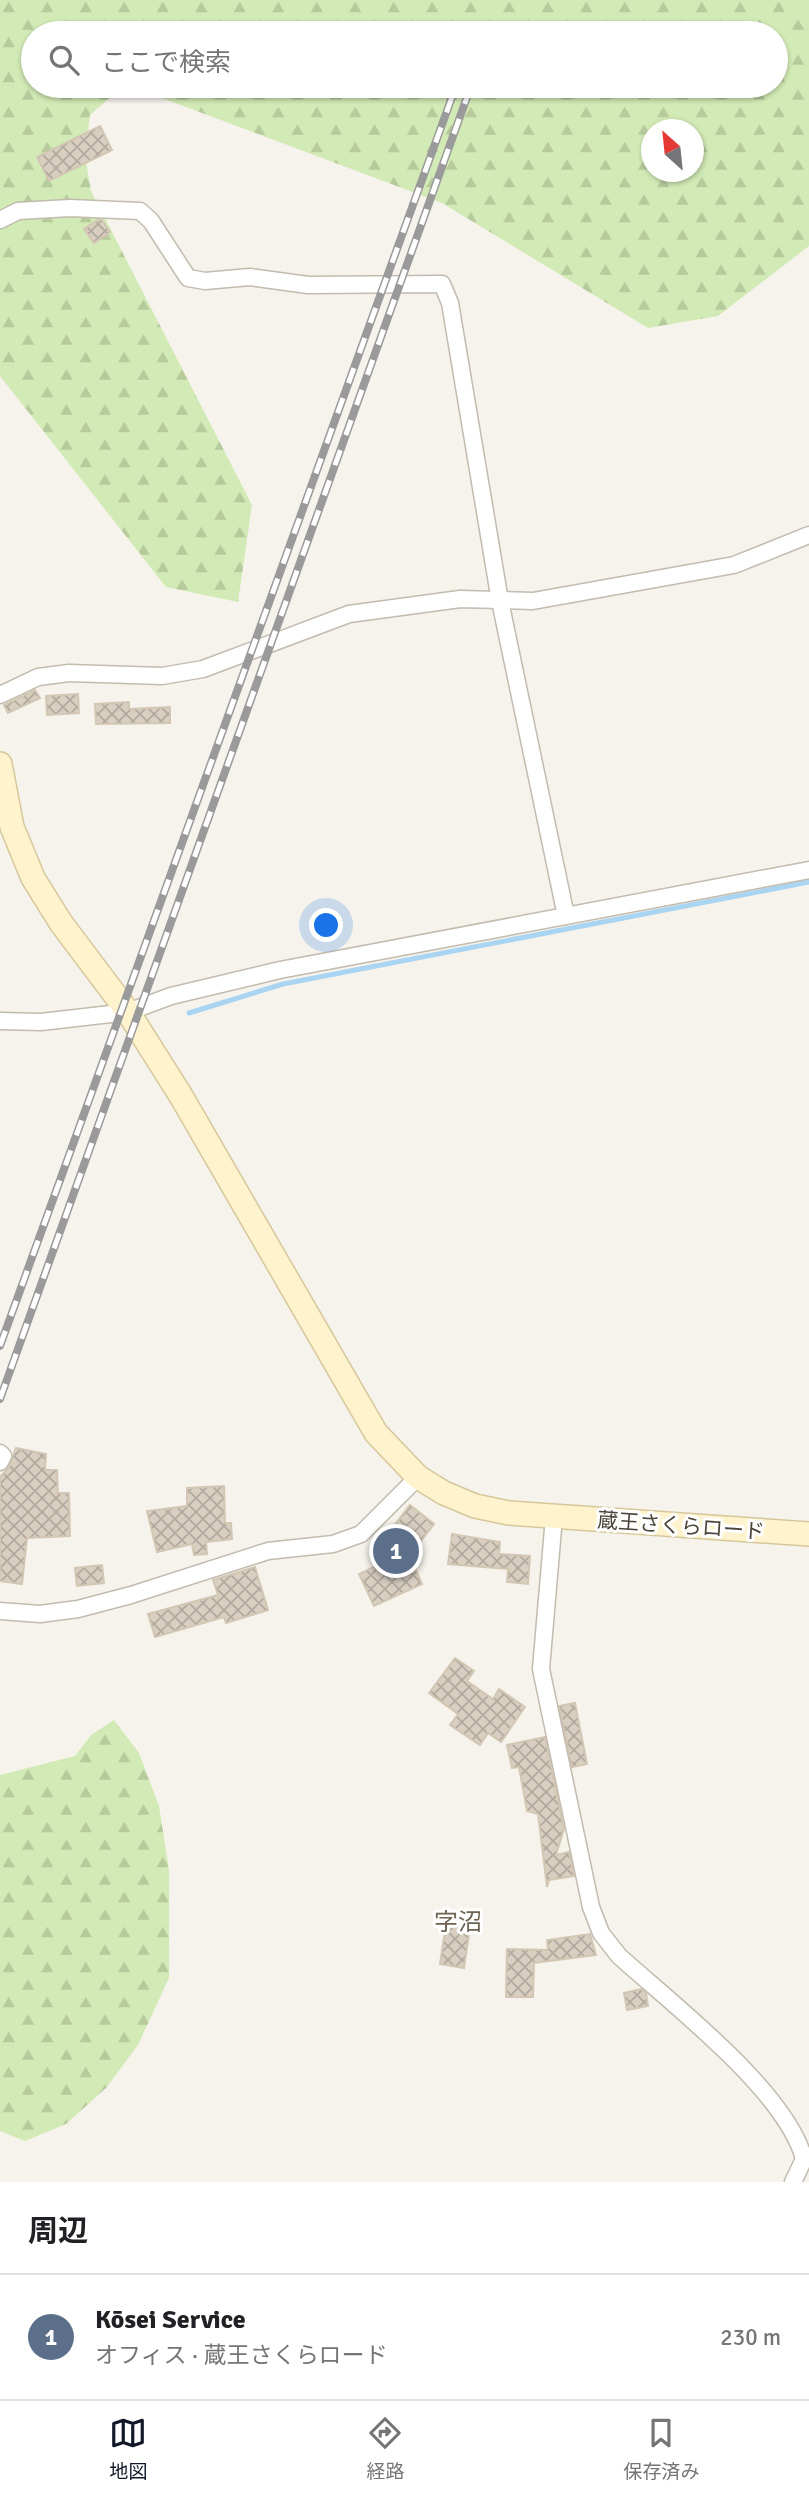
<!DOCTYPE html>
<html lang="ja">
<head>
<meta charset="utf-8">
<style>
	body { margin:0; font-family:Signika,"Noto Sans JP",sans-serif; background:#f2f2f2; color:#202124 }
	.compass { position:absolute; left:641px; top:119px; width:63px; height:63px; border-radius:50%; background:#fff; box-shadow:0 2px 5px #0004; rotate:333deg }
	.you { position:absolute; left:327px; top:926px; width:24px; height:24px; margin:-18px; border:5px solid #fff; border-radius:50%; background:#1a73e8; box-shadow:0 0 0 10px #1a73e833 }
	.badge { display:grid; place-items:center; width:46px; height:46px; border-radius:50%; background:#111827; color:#fff; font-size:23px; font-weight:700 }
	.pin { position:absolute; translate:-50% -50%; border:4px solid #fff; box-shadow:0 2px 7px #0006 }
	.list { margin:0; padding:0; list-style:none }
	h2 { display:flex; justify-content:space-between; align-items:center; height:91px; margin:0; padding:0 28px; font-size:30px }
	h2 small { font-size:23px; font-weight:400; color:#757577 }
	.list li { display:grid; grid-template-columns:46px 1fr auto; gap:21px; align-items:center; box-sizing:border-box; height:126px; padding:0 28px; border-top:2px solid #e0e0e0 }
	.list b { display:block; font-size:26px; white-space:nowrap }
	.list p { margin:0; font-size:23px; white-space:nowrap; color:#757577 }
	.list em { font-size:23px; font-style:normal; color:#757577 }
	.icon { flex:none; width:38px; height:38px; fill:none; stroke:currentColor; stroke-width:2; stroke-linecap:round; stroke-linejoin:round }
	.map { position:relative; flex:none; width:809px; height:2182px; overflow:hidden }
	.search { position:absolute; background:#fff; box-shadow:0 2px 5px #0004; left:21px; right:21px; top:21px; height:77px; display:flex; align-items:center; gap:18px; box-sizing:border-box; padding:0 24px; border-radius:38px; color:#757577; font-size:26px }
	.sheet { height:217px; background:#fff }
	nav { display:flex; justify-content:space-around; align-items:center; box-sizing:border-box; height:98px; border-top:2px solid #e0e0e0; background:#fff; font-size:19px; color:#757577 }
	nav a { display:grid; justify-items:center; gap:4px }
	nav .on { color:#111827 }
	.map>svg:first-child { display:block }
	.forest { fill:url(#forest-firs); fill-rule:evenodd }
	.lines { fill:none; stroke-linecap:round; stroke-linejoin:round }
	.stream { stroke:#a9d4f2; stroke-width:5 }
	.building { fill:url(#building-cross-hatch); stroke:#d3c7b4; stroke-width:2 }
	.street-casing { stroke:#c2bbae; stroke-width:19 }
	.secondary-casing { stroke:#d6c79b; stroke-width:26 }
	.street { stroke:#fff; stroke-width:16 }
	.secondary { stroke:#fff3cd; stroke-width:23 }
	.rail-casing { stroke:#9a9a9a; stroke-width:8 }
	.rail { stroke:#fff; stroke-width:5; stroke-dasharray:16; stroke-linecap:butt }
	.labels { text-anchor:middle; stroke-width:6; stroke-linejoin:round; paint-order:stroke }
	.street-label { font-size:21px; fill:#4b4439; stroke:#fff }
	.quarter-label { font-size:24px; fill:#6e6250; stroke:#fff }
</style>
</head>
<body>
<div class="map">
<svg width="809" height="2182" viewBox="0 0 809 2182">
	<defs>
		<pattern id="forest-firs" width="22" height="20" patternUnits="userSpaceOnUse" patternTransform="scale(1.75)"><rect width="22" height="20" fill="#d2eab5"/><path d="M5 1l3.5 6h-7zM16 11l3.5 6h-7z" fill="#b6ca9c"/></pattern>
		<pattern id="building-cross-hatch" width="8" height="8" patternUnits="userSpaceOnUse" patternTransform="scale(1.75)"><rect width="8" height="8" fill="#d8cfc1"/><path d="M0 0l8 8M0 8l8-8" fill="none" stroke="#b1aa9e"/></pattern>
	</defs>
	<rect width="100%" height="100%" fill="#f6f3ec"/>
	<g class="forest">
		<path d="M 0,0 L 809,0 L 809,246 L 718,316 L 648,328 L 442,203 L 130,86 L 776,86 L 776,33 L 33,33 L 33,86 L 123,86 L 90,115 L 85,156 L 91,191 L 252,505 L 238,602 L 166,587 L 0,376 ZM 652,130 L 694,130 L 694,172 L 652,172 Z"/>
		<path d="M 114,1720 L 139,1753 L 159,1806 L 169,1870 L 169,1978 L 138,2045 L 106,2088 L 66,2124 L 25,2141 L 0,2131 L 0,1775 L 75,1756 L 91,1735 Z"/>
	</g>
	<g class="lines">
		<path class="stream" d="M 189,1013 L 283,984 L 809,882"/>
	</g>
	<g class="building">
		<path d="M 100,126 L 112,150 L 49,181 L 37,157 Z"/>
		<path d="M 98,220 L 102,220 L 110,232 L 94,243 L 84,229 Z"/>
		<path d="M 35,690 L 40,698 L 8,713 L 4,705 Z"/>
		<path d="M 78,694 L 79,713 L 47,715 L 46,696 Z"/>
		<path d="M 129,702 L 129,709 L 170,707 L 170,723 L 96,724 L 95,704 Z"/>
		<path d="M 16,1448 L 46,1454 L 45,1470 L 57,1470 L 58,1493 L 69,1493 L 70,1536 L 27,1538 L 22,1584 L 0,1581 L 0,1477 L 9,1467 Z"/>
		<path d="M 224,1486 L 225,1523 L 231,1523 L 232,1539 L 206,1542 L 207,1554 L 194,1555 L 192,1544 L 157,1552 L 147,1511 L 187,1506 L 187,1488 Z"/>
		<path d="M 410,1505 L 434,1524 L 410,1555 L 408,1553 L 422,1584 L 374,1606 L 359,1574 L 406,1552 L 386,1536 Z"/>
		<path d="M 452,1534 L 500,1542 L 499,1554 L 530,1556 L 528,1584 L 507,1582 L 508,1569 L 448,1564 Z"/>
		<path d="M 102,1565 L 104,1583 L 77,1586 L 75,1568 Z"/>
		<path d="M 255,1567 L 268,1610 L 226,1623 L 224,1617 L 155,1637 L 148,1614 L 218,1595 L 213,1580 Z"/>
		<path d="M 455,1658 L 474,1671 L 467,1681 L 493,1699 L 499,1689 L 525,1707 L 501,1742 L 488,1733 L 480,1745 L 450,1725 L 458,1714 L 429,1693 Z"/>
		<path d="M 575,1703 L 587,1764 L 572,1767 L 559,1706 Z"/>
		<path d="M 545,1737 L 564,1829 L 556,1855 L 569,1852 L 574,1876 L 549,1880 L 547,1887 L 538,1814 L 527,1811 L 519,1767 L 512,1768 L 507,1745 Z"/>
		<path d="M 446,1924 L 470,1927 L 464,1968 L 440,1964 Z"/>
		<path d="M 590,1934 L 596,1955 L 534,1963 L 533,1997 L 506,1997 L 507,1949 L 548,1950 L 547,1940 Z"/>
		<path d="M 641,1989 L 646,1993 L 648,2006 L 627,2010 L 624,1993 Z"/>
	</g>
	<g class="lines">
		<defs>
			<g id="street">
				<path d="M 0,220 L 18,211 L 70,208 L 140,211 L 151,221 L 188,278 L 205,281 L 250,277 L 308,285 L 442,284 L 450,303 L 500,601 L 566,916"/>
				<path d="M 0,695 L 38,677 L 69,673 L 162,676 L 203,669 L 349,614 L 460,599 L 533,601 L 734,565 L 809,535"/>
				<path d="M 0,1021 L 41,1022 L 128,1012 L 171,996 L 280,970 L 809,870"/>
				<path d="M 0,1453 L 3,1456 L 0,1462"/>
				<path d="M 554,1517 L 541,1669 L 591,1907 L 601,1933 L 619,1956 C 672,2004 786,2091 804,2159 L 793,2182"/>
				<path d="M 0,1611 L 40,1614 L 78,1609 L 131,1595 L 268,1551 L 333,1544 L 361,1534 L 418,1477"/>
			</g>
			<path id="secondary" d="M 0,764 L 12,827 L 33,878 L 61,923 L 128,1012 L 181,1096 L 376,1433 L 418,1477 L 444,1493 L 475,1506 L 509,1513 L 809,1534"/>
		</defs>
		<use href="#street" class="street-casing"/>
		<use href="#secondary" class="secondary-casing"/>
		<use href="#street" class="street"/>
		<use href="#secondary" class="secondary"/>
		<defs>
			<g id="rail">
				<path d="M 0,1346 L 456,86"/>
				<path d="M 0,1399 L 471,86"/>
			</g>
		</defs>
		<use href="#rail" class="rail-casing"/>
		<use href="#rail" class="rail"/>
	</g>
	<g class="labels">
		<g class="street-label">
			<text transform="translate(681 1526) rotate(4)" y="7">蔵王さくらロード</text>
		</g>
		<g class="quarter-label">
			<text x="458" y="1930">字沼</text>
		</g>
	</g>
</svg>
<svg class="compass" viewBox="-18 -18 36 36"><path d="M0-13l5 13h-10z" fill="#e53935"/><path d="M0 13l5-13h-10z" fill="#757577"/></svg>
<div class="you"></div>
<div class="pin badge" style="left:396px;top:1551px;background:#5c6f8a">1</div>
<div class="search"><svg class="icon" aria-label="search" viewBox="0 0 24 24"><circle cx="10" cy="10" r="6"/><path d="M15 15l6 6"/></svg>ここで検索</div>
</div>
<section class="sheet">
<h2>周辺<small></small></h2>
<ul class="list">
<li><span class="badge" style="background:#5c6f8a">1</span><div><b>Kōsei Service</b><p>オフィス · 蔵王さくらロード</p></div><em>230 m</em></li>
</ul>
</section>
<nav>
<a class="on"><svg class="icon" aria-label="map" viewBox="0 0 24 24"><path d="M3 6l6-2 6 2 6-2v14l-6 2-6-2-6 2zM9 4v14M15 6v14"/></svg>地図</a>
<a><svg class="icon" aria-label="directions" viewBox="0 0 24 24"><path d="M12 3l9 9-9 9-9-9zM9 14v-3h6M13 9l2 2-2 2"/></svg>経路</a>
<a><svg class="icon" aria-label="saved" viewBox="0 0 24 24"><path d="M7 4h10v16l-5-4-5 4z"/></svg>保存済み</a>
</nav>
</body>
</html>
